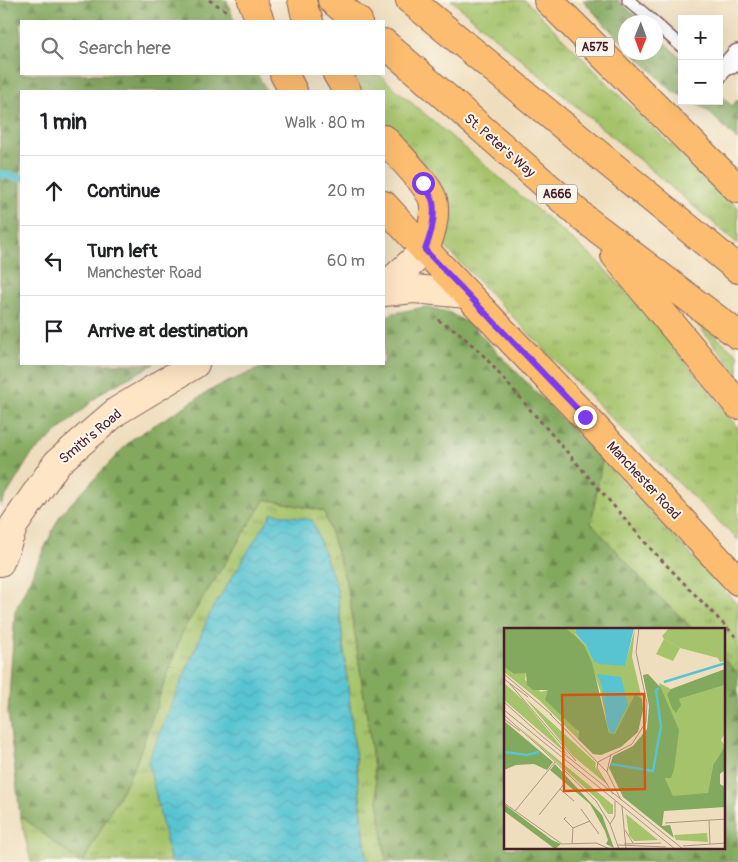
<!DOCTYPE html>
<html lang="en">
<head>
<meta charset="utf-8">
<style>
	body { margin:0; font-family:Pangolin,sans-serif; background:#f6f6f6; color:#202124 }
	.controls { position:absolute; right:15px; top:15px; display:grid; overflow:hidden; border-radius:0px; box-shadow:0 5px 20px #0002 }
	.controls button { width:45px; height:45px; display:grid; place-items:center; padding:0; border:0; border-bottom:1px solid #e0e0e0; background:#fff; color:#202124; font:25px sans-serif }
	.compass { position:absolute; left:618px; top:15px; width:45px; height:45px; border-radius:50%; background:#fff; box-shadow:0 5px 20px #0002; rotate:181deg }
	.stop { position:absolute; width:15px; height:15px; margin:-11px; border:4px solid #7c3aed; border-radius:50%; background:#fff }
	.stop.end { background:#7c3aed; border-color:#fff; box-shadow:0 1px 5px #0008 }
	.list { margin:0; padding:0; list-style:none }
	h2 { display:flex; justify-content:space-between; align-items:center; height:65px; margin:0; padding:0 20px; font-size:21px }
	h2 small { font-size:16px; font-weight:400; color:#757577 }
	.list li { display:grid; grid-template-columns:32px 1fr auto; gap:15px; align-items:center; box-sizing:border-box; height:70px; padding:0 20px; border-top:1px solid #e0e0e0 }
	.list b { display:block; font-size:19px; white-space:nowrap }
	.list p { margin:0; font-size:16px; white-space:nowrap; color:#757577 }
	.list em { font-size:16px; font-style:normal; color:#757577 }
	.icon { flex:none; width:28px; height:28px; fill:none; stroke:currentColor; stroke-width:2; stroke-linecap:round; stroke-linejoin:round }
	.map { position:relative; flex:none; width:738px; height:862px; overflow:hidden }
	.search { position:absolute; background:#fff; box-shadow:0 5px 20px #0002; left:20px; top:20px; width:365px; height:55px; display:flex; align-items:center; gap:12px; box-sizing:border-box; padding:0 18px; border-radius:0px; color:#757577; font-size:19px }
	.panel { position:absolute; background:#fff; box-shadow:0 5px 20px #0002; left:20px; top:90px; width:365px; height:275px; border-radius:0px }
	.map>svg:first-child { display:block }
	.grass { fill:url(#grass-tufts); stroke:#77714a }
	.forest { fill:url(#forest-firs); stroke:#666444 }
	.water { fill:url(#water-waves); stroke:#51727e }
	.lines { fill:none; stroke-linecap:round; stroke-linejoin:round }
	.stream { stroke:#58c4d2; stroke-width:8 }
	.lane-casing { stroke:#84625e; stroke-width:14 }
	.street-casing { stroke:#84625e; stroke-width:24 }
	.secondary-casing { stroke:#84625e; stroke-width:30 }
	.primary-casing { stroke:#84625e; stroke-width:30 }
	.highway-casing { stroke:#84625e; stroke-width:30 }
	.path { stroke:#84625e; stroke-width:3; stroke-dasharray:4 4; stroke-linecap:butt }
	.lane { stroke:#fff; stroke-width:11 }
	.street { stroke:#fff; stroke-width:21 }
	.secondary { stroke:#fee5c5; stroke-width:28 }
	.primary { stroke:#fcbd6f; stroke-width:28 }
	.highway { stroke:#fcbd6f; stroke-width:28 }
	.route { stroke:#7c3aed; stroke-width:6 }
	.labels { text-anchor:middle; stroke-width:4; stroke-linejoin:round; paint-order:stroke }
	.shield { fill:#fbf7ec; stroke:#7f6065; stroke-width:1 }
	.shield-label { font-size:12px; font-weight:bold; fill:#4a1f2b }
	.street-label { font-size:14px; fill:#4a1f2b; stroke:#fbf7ec }
	.inset-river { fill:none; stroke:#58c4d2; stroke-width:2.5 }
	.inset-road { fill:none; stroke:#ad9283; stroke-width:1 }
	.view { fill:#d8530f; fill-opacity:0.15; stroke:#d8530f; stroke-width:2.5 }
	.inset-edge { fill:none; stroke:#4a1f2b; stroke-width:2.5 }
</style>
</head>
<body>
<div class="map">
<svg width="738" height="862" viewBox="0 0 738 862">
	<defs>
		<pattern id="grass-tufts" width="24" height="20" patternUnits="userSpaceOnUse" patternTransform="scale(1.25)"><rect width="24" height="20" fill="#a4c36a"/><path d="M3 7l-1-3M5 7V3M7 7l1-3M15 17l-1-3M17 17v-4M19 17l1-3" fill="none" stroke="#889e57"/></pattern>
		<pattern id="forest-firs" width="22" height="20" patternUnits="userSpaceOnUse" patternTransform="scale(1.25)"><rect width="22" height="20" fill="#83a95e"/><path d="M5 1l3.5 6h-7zM16 11l3.5 6h-7z" fill="#6d894e"/></pattern>
		<pattern id="water-waves" width="16" height="10" patternUnits="userSpaceOnUse" patternTransform="scale(1.25)"><rect width="16" height="10" fill="#58c4d2"/><path d="M0 5q4-4 8 0t8 0" fill="none" stroke="#4ea8b4"/></pattern>
	</defs>
	<rect width="100%" height="100%" fill="#fbf7ec"/>
	<filter id="ink" filterUnits="userSpaceOnUse"><feTurbulence type="fractalNoise" baseFrequency=".02" numOctaves="2"/><feDisplacementMap in="SourceGraphic" scale="10" xChannelSelector="R" yChannelSelector="G"/><feConvolveMatrix kernelMatrix="1 2 1 2 8 2 1 2 1" color-interpolation-filters="sRGB"/></filter>
	<filter id="wash" filterUnits="userSpaceOnUse"><feTurbulence type="fractalNoise" baseFrequency=".0096" numOctaves="4" result="noise"/><feDisplacementMap in="SourceGraphic" scale="20" xChannelSelector="R" yChannelSelector="G"/><feGaussianBlur stdDeviation="1.12" result="paint"/><feColorMatrix in="noise" values="0 0 0 0 0 0 0 0 0 0 0 0 0 0 0 0 0 1.4 0 .05"/><feComposite in="paint" operator="in"/></filter>
	<g filter="url(#wash)">
		<rect width="100%" height="100%" fill="#efdebe"/>
		<g class="grass">
			<path d="M 451,0 L 525,0 L 637,113 L 738,207 L 738,244 Z"/>
			<path d="M 353,74 L 378,74 L 596,260 L 646,313 L 738,427 L 738,540 L 616,423 L 444,246 L 452,224 L 451,204 L 438,178 L 405,145 L 384,119 L 384,91 L 363,91 Z"/>
			<path d="M 690,315 L 738,355 L 738,375 Z"/>
			<path d="M 602,460 L 738,605 L 738,673 L 724,659 L 724,630 L 693,629 L 650,588 L 591,523 Z"/>
			<path d="M 265,499 L 324,511 L 348,588 L 369,730 L 386,862 L 367,862 L 337,588 L 312,520 L 149,761 L 171,862 L 83,862 L 135,766 L 183,630 Z"/>
			<path d="M 20,815 L 79,862 L 31,862 Z"/>
		</g>
		<g class="forest">
			<path d="M 0,0 L 227,0 L 234,21 L 21,21 L 21,74 L 257,74 L 267,91 L 21,91 L 21,364 L 154,364 L 104,391 L 31,455 L 0,506 Z"/>
			<path d="M 583,0 L 618,0 L 642,22 L 626,22 L 625,45 L 605,25 Z"/>
			<path d="M 656,35 L 682,59 L 682,96 L 672,91 L 633,53 L 656,52 Z"/>
			<path d="M 719,94 L 732,106 L 738,99 L 738,141 L 708,111 L 691,101 L 719,101 Z"/>
			<path d="M 425,307 L 448,312 L 470,324 L 602,460 L 591,523 L 650,588 L 693,629 L 506,630 L 506,848 L 724,848 L 724,659 L 738,673 L 738,862 L 386,862 L 369,730 L 348,588 L 324,511 L 265,499 L 183,630 L 135,766 L 83,862 L 79,862 L 20,815 L 8,712 L 15,611 L 60,515 L 132,439 L 216,387 L 270,364 L 384,364 L 384,317 L 394,313 Z"/>
		</g>
		<path class="water" d="M 272,513 L 312,520 L 337,588 L 367,862 L 171,862 L 148,761 L 211,611 Z"/>
		<g class="lines">
			<path class="stream" d="M 0,174 L 21,178"/>
		</g>
	</g>
	<g filter="url(#ink)">
		<g class="lines">
			<defs>
				<g id="lane">
					<path d="M 628,0 L 654,22"/>
					<path d="M 656,24 L 682,47"/>
					<path d="M 719,79 L 731,63 L 735,66"/>
				</g>
				<path id="street" d="M 731,63 L 738,55"/>
				<g id="secondary">
					<path d="M 384,288 L 425,250"/>
					<path d="M 384,292 L 414,289 L 467,294"/>
					<path d="M 0,562 L 14,525 L 57,463 L 117,411 L 195,364"/>
				</g>
				<g id="primary">
					<path d="M 252,0 L 260,21"/>
					<path d="M 302,0 L 305,13 L 309,21"/>
					<path d="M 548,0 L 738,189"/>
					<path d="M 284,74 L 293,91"/>
					<path d="M 337,74 L 347,91"/>
					<path d="M 384,139 C 397,154 427,182 433,200 C 437,216 430,236 425,250"/>
					<path d="M 384,205 L 425,250 L 585,417 L 738,581"/>
				</g>
				<g id="highway">
					<path d="M 332,0 L 358,21"/>
					<path d="M 410,0 L 738,269"/>
					<path d="M 384,43 L 586,220 L 738,335"/>
					<path d="M 615,255 L 738,405"/>
				</g>
			</defs>
			<use href="#lane" class="lane-casing"/>
			<use href="#street" class="street-casing"/>
			<use href="#secondary" class="secondary-casing"/>
			<use href="#primary" class="primary-casing"/>
			<use href="#highway" class="highway-casing"/>
			<g class="path">
				<path d="M 209,0 L 227,11"/>
				<path d="M 438,320 L 457,331 L 483,355 L 651,549 L 738,639"/>
			</g>
			<use href="#lane" class="lane"/>
			<use href="#street" class="street"/>
			<use href="#secondary" class="secondary"/>
			<use href="#primary" class="primary"/>
			<use href="#highway" class="highway"/>
		</g>
	</g>
	<g class="lines" filter="url(#ink)">
		<path class="route" d="M 423,183 C 426,189 431,195 433,202 C 436,218 431,235 425,250 L 585,417"/>
	</g>
	<g class="labels">
		<g class="shield">
			<rect x="576" y="37.5" width="38" height="19" rx="4"/>
			<rect x="537" y="184.5" width="40" height="19" rx="4"/>
		</g>
		<g class="shield-label">
			<text x="595" y="51">A575</text>
			<text x="557" y="198">A666</text>
		</g>
		<g class="street-label">
			<text transform="translate(500 145) rotate(41)" y="5">St. Peter's Way</text>
			<text transform="translate(90 436) rotate(-40)" y="5">Smith's Road</text>
			<text transform="translate(644 480) rotate(47)" y="5">Manchester Road</text>
		</g>
	</g>
	<g transform="translate(504 628)">
		<rect width="221" height="221" fill="#efdebe"/>
		<path d="M 61,0 L 72,0 L 71,6 L 82,17 L 89,32 L 121,37 L 131,0 L 128,29 L 138,71 L 131,66 L 111,107 L 105,105 L 96,62 L 80,17 ZM 165,0 L 220,0 L 221,33 L 216,34 L 214,30 L 176,20 L 160,11 L 158,8 ZM 0,39 L 10,46 L 22,44 L 21,52 L 37,64 L 44,62 L 75,105 L 74,111 L 35,72 L 0,44 ZM 0,55 L 19,72 L 65,128 L 0,72 ZM 155,55 L 167,61 L 163,66 L 175,71 L 221,57 L 221,105 L 217,112 L 221,118 L 209,137 L 204,166 L 169,169 L 161,150 ZM 21,70 L 92,135 L 91,139 L 105,158 L 69,128 ZM 16,100 L 109,177 L 109,186 L 104,186 L 94,172 ZM 122,186 L 154,212 L 130,213 L 125,207 ZM 203,205 L 204,214 L 172,212 L 170,207 Z" fill="#a4c36a"/>
		<path d="M 0,0 L 61,0 L 70,7 L 80,17 L 88,35 L 105,105 L 111,106 L 131,66 L 138,71 L 139,82 L 134,104 L 117,119 L 97,127 L 89,126 L 74,111 L 75,104 L 41,72 L 44,62 L 29,62 L 23,57 L 22,45 L 10,46 L 0,39 ZM 221,41 L 221,57 L 175,71 L 177,77 L 172,85 L 168,80 L 163,66 L 167,61 ZM 144,46 L 157,60 L 175,102 L 170,142 L 167,150 L 161,150 L 169,168 L 204,165 L 209,137 L 221,118 L 221,142 L 216,146 L 216,156 L 221,159 L 221,179 L 160,183 L 158,198 L 166,197 L 170,210 L 119,169 L 105,140 L 109,128 L 129,118 L 143,101 L 145,78 L 139,47 ZM 0,93 L 49,134 L 43,142 L 30,136 L 12,137 L 0,142 ZM 51,136 L 98,187 L 110,220 L 102,216 L 104,212 L 101,203 L 86,176 L 46,142 ZM 0,176 L 48,212 L 57,216 L 51,221 L 0,183 Z" fill="#83a95e"/>
		<path d="M 160,11 L 176,20 L 169,33 L 152,26 Z" fill="#a4c36a"/>
		<path d="M 72,0 L 130,0 L 121,38 L 95,36 L 89,32 L 82,17 L 71,5 ZM 93,46 L 117,49 L 124,77 L 110,105 L 106,104 L 103,97 L 98,58 Z" fill="#58c4d2"/>
		<path class="inset-river" d="M 160,54 L 222,35M 0,124 L 23,127 L 35,124M 107,136 L 149,143 L 157,98 L 152,62 L 155,60"/>
		<path class="inset-road" d="M 0,46 L 48,87M 0,51 L 24,69M 6,56 L 72,133M 0,74 L 39,109 L 179,221M 0,82 L 171,221M 46,86 L 103,144 L 117,172M 0,87 L 38,121M 0,91 L 16,103M 37,120 L 92,173 L 106,196 L 115,221M 94,134 L 128,116 L 142,94 L 143,75 L 132,24 L 135,0M 94,134 L 93,140 L 109,166M 103,144 L 107,126M 56,161 L 70,173M 0,175 L 58,216 L 92,215 L 106,221M 118,178 L 122,221M 77,181 L 95,206M 11,183 L 51,134M 35,187 L 60,156M 62,189 L 60,191 L 69,200M 205,192 L 206,216M 161,195 L 222,191M 106,196 L 111,188 L 111,173M 121,202 L 129,215M 68,216 L 69,200 L 86,193M 120,216 L 157,215M 114,217 L 162,219M 179,218 L 222,215"/>
		<path class="view" d="M 140,66 L 141,161 L 60,163 L 58,67 Z"/>
		<rect width="221" height="221" class="inset-edge"/>
	</g>
</svg>
<div class="controls">
<button>+</button>
<button>−</button>
</div>
<svg class="compass" viewBox="-18 -18 36 36"><path d="M0-13l5 13h-10z" fill="#e53935"/><path d="M0 13l5-13h-10z" fill="#757577"/></svg>
<div class="stop" style="left:423px;top:183px"></div>
<div class="stop end" style="left:585px;top:417px"></div>
<div class="search"><svg class="icon" aria-label="search" viewBox="0 0 24 24"><circle cx="10" cy="10" r="6"/><path d="M15 15l6 6"/></svg>Search here</div>
<section class="panel">
<h2>1 min<small>Walk · 80 m</small></h2>
<ul class="list">
<li><svg class="icon" aria-label="ahead" viewBox="0 0 24 24"><path d="M12 20V5M6 11l6-6 6 6"/></svg><div><b>Continue</b></div><em>20 m</em></li>
<li><svg class="icon" aria-label="left" viewBox="0 0 24 24"><path d="M17 20v-9H6M10 6l-5 5 5 5"/></svg><div><b>Turn left</b><p>Manchester Road</p></div><em>60 m</em></li>
<li><svg class="icon" aria-label="arrive" viewBox="0 0 24 24"><path d="M6 21V4h12l-3 4 3 4H6"/></svg><div><b>Arrive at destination</b></div></li>
</ul>
</section>
</div>
</body>
</html>
